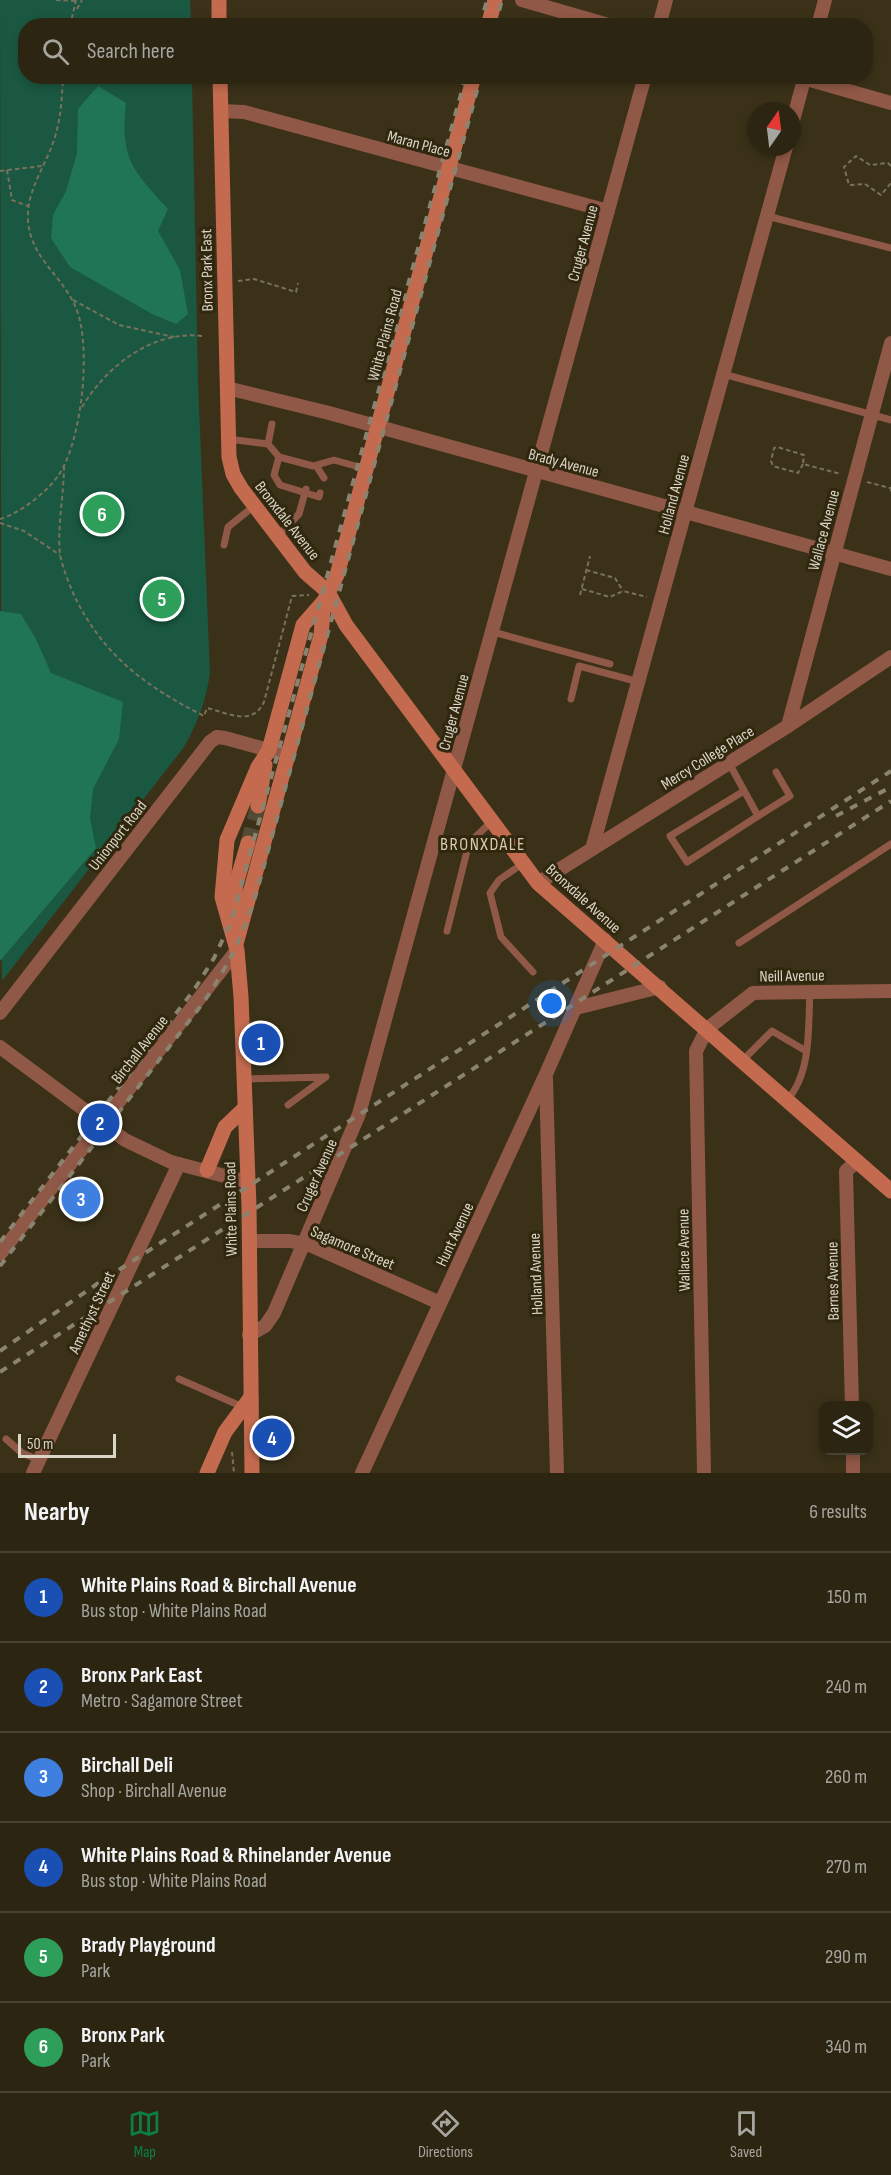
<!DOCTYPE html>
<html lang="en">
<head>
<meta charset="utf-8">
<style>
	body { margin:0; font-family:"Sofia Sans Condensed",sans-serif; background:#383120; color:#f1f3f6 }
	.controls { position:absolute; right:18px; bottom:18px; display:grid; overflow:hidden; border-radius:12px; box-shadow:0 3px 9px #0003 }
	.controls button { width:54px; height:54px; display:grid; place-items:center; padding:0; border:0; border-bottom:2px solid #484232; background:#2c2512; color:#f1f3f6; font:30px sans-serif }
	.compass { position:absolute; left:747px; top:102px; width:54px; height:54px; border-radius:50%; background:#2c2512; box-shadow:0 3px 9px #0003; rotate:14deg }
	.scale { position:absolute; left:18px; bottom:15px; width:98px; box-sizing:border-box; padding-left:6px; border:3px solid #dad5c6; border-top:0; font-size:16px; line-height:21px; white-space:nowrap; color:#dad5c6; -webkit-text-stroke:4px #30270e; paint-order:stroke }
	.you { position:absolute; left:552px; top:1004px; width:21px; height:21px; margin:-15px; border:4px solid #fff; border-radius:50%; background:#1a73e8; box-shadow:0 0 0 9px #1a73e833 }
	.badge { display:grid; place-items:center; width:39px; height:39px; border-radius:50%; background:#0b8043; color:#fff; font-size:20px; font-weight:700 }
	.pin { position:absolute; translate:-50% -50%; border:3px solid #fff; box-shadow:0 2px 6px #0006 }
	.list { margin:0; padding:0; list-style:none }
	h2 { display:flex; justify-content:space-between; align-items:center; height:78px; margin:0; padding:0 24px; font-size:26px }
	h2 small { font-size:20px; font-weight:400; color:#a6a59f }
	.list li { display:grid; grid-template-columns:39px 1fr auto; gap:18px; align-items:center; box-sizing:border-box; height:90px; padding:0 24px; border-top:2px solid #484232 }
	.list b { display:block; font-size:22px; white-space:nowrap }
	.list p { margin:0; font-size:20px; white-space:nowrap; color:#a6a59f }
	.list em { font-size:20px; font-style:normal; color:#a6a59f }
	.icon { flex:none; width:33px; height:33px; fill:none; stroke:currentColor; stroke-width:2; stroke-linecap:round; stroke-linejoin:round }
	.map { position:relative; flex:none; width:891px; height:1473px; overflow:hidden }
	.search { position:absolute; background:#2c2512; box-shadow:0 3px 9px #0003; left:18px; right:18px; top:18px; height:66px; display:flex; align-items:center; gap:15px; box-sizing:border-box; padding:0 21px; border-radius:24px; color:#a6a59f; font-size:22px }
	.sheet { height:618px; background:#2c2512 }
	nav { display:flex; justify-content:space-around; align-items:center; box-sizing:border-box; height:84px; border-top:2px solid #484232; background:#2c2512; font-size:16px; color:#a6a59f }
	nav a { display:grid; justify-items:center; gap:3px }
	nav .on { color:#0b8043 }
	.map>svg:first-child { display:block }
	.green { fill:#1a5841 }
	.forest { fill:#1f7556 }
	.lines { fill:none; stroke-linecap:round; stroke-linejoin:round }
	.secondary-tunnel { stroke:#524a32; stroke-width:15; stroke-dasharray:15 8; stroke-linecap:butt }
	.path { stroke:#78715c; stroke-width:2; stroke-dasharray:4.5 3; stroke-linecap:butt }
	.lane { stroke:#905846; stroke-width:7 }
	.street { stroke:#905846; stroke-width:14 }
	.secondary { stroke:#c46b4f; stroke-width:15 }
	.rail { stroke:#8a836f; stroke-width:4; stroke-dasharray:8 8; stroke-linecap:butt }
	.labels { text-anchor:middle; stroke-width:6; stroke-linejoin:round; paint-order:stroke }
	.street-label { font-size:16px; fill:#dad5c6; stroke:#30270e }
	.neighbourhood-label { font-size:18px; letter-spacing:1.5px; fill:#d7ccaf; stroke:#30270e }
</style>
</head>
<body>
<div class="map">
<svg width="891" height="1473" viewBox="0 0 891 1473">
	<rect width="100%" height="100%" fill="#3a3118"/>
	<path class="green" d="M 0,0 L 190,0 L 191,25 L 26,26 L 26,76 L 192,77 L 198,381 L 210,673 C 206,701 198,722 184,747 L 2,981 Z"/>
	<g class="forest">
		<path d="M 98,86 L 126,103 C 120,159 132,169 168,209 L 158,231 L 180,270 L 188,314 L 176,324 L 152,314 L 70,267 L 51,238 L 53,215 L 66,191 L 77,153 L 78,109 Z"/>
		<path d="M 0,611 L 21,614 L 36,639 L 51,673 L 123,702 L 119,739 L 93,789 L 90,818 L 96,848 L 0,961 Z"/>
	</g>
	<g class="lines">
		<path class="secondary-tunnel" d="M 248,843 L 258,806"/>
		<g class="path">
			<path d="M 56,0 L 76,1"/>
			<path d="M 77,9 L 82,0"/>
			<path d="M 70,26 L 76,0"/>
			<path d="M 891,166 L 888,163 L 870,165 L 856,156 L 844,167 L 849,185 L 865,184 L 881,195 L 891,183"/>
			<path d="M 7,170 L 12,200 L 28,206"/>
			<path d="M 0,171 L 42,166"/>
			<path d="M 238,281 L 254,279 L 296,292 L 298,283"/>
			<path d="M 73,300 L 119,325 L 174,337"/>
			<path d="M 82,407 C 107,366 152,330 203,336"/>
			<path d="M 803,464 L 798,473 L 773,466 L 771,461 L 774,448 L 777,447 L 804,455 L 803,464 L 841,474"/>
			<path d="M 64,466 C 64,495 57,526 60,554 C 62,566 68,581 73,593 C 102,655 145,686 204,716 L 207,708 C 228,713 252,727 264,702 L 292,596 L 309,595"/>
			<path d="M 867,482 L 890,488"/>
			<path d="M 891,487 L 891,493"/>
			<path d="M 0,519 C 20,513 46,493 58,476 C 82,442 92,346 76,308 C 63,276 31,259 28,221 C 26,191 45,167 54,140 C 61,119 62,98 63,76"/>
			<path d="M 0,523 L 24,531 L 60,555"/>
			<path d="M 586,570 L 615,578 L 623,591"/>
			<path d="M 582,589 L 610,597 L 623,591 L 647,597"/>
			<path d="M 580,595 L 590,556"/>
			<path d="M 232,1452 L 234,1473"/>
		</g>
		<g class="lane">
			<path d="M 767,216 L 891,248"/>
			<path d="M 723,374 L 891,420"/>
			<path d="M 228,439 L 268,444 L 272,424"/>
			<path d="M 268,444 L 279,457 L 313,466 L 334,460 L 366,469"/>
			<path d="M 279,457 L 274,475 L 280,485 L 319,497 L 320,493"/>
			<path d="M 317,467 L 324,478"/>
			<path d="M 278,536 L 299,514 L 306,489"/>
			<path d="M 224,545 L 228,527 L 254,506"/>
			<path d="M 493,632 L 610,664"/>
			<path d="M 571,699 L 579,666 L 639,682"/>
			<path d="M 729,763 L 758,816 L 790,796 L 776,772"/>
			<path d="M 744,791 L 670,836 L 687,862 L 758,816"/>
			<path d="M 522,864 L 499,880 L 490,893 L 501,937 L 533,972"/>
			<path d="M 447,931 L 469,843 L 491,822"/>
			<path d="M 739,943 L 891,844"/>
			<path d="M 742,1061 L 772,1031 L 806,1051"/>
			<path d="M 244,1079 L 326,1077 L 288,1105"/>
			<path d="M 787,1100 C 812,1073 808,1025 810,991"/>
			<path d="M 179,1379 L 243,1407"/>
			<path d="M 6,1439 L 22,1453 L 39,1460"/>
		</g>
		<g class="street">
			<path d="M 522,0 L 612,26"/>
			<path d="M 659,26 L 666,0"/>
			<path d="M 818,26 L 825,0"/>
			<path d="M 796,76 L 891,103"/>
			<path d="M 221,111 L 244,112 L 608,211"/>
			<path d="M 792,124 L 805,76"/>
			<path d="M 227,388 L 329,413 L 891,569"/>
			<path d="M 788,726 L 891,343"/>
			<path d="M 592,849 L 786,147"/>
			<path d="M 538,883 L 788,726 L 891,657"/>
			<path d="M 576,1008 L 660,987"/>
			<path d="M 0,1013 L 210,742 L 217,737 L 225,738 L 287,755"/>
			<path d="M 0,1047 L 125,1140 L 171,1162 L 248,1182"/>
			<path d="M 546,1079 L 557,1473"/>
			<path d="M 249,1241 L 290,1241 L 310,1245 L 440,1303"/>
			<path d="M 0,1254 L 237,950"/>
			<path d="M 249,1335 L 265,1326 L 274,1313 L 359,1114 L 645,76"/>
			<path d="M 852,1406 L 846,1171 L 857,1161"/>
			<path d="M 853,1450 L 853,1473"/>
			<path d="M 33,1473 L 179,1164"/>
			<path d="M 362,1473 L 546,1074 L 605,940"/>
			<path d="M 704,1473 L 696,1051 L 707,1029 L 753,993 L 891,991"/>
		</g>
		<g class="secondary">
			<path d="M 219,0 L 219,26"/>
			<path d="M 488,26 L 495,0"/>
			<path d="M 220,76 L 229,457 L 233,474 L 241,488 L 305,572 L 328,592 L 346,625 L 538,883 L 891,1191"/>
			<path d="M 258,806 L 265,765"/>
			<path d="M 232,921 L 236,884 L 248,843"/>
			<path d="M 236,944 L 321,635 L 324,601 L 337,575 L 474,76"/>
			<path d="M 207,1170 L 225,1127 L 245,1108"/>
			<path d="M 207,1473 L 225,1432 L 251,1397"/>
			<path d="M 252,1473 L 249,1206 L 241,997 L 237,950 L 222,897 L 227,840 L 258,767 L 269,750 L 303,625 L 324,601"/>
		</g>
		<g class="rail">
			<path d="M 480,26 L 487,0"/>
			<path d="M 495,26 L 502,0"/>
			<path d="M 836,816 L 891,787"/>
			<path d="M 0,1242 L 194,990 L 214,958 L 231,922 L 466,76"/>
			<path d="M 0,1266 L 203,1003 C 228,966 244,934 257,891 L 481,76"/>
			<path d="M 0,1351 L 97,1284 L 891,771"/>
			<path d="M 0,1372 L 891,801"/>
		</g>
	</g>
	<g class="labels">
		<g class="street-label">
			<text transform="translate(419 143) rotate(15)" y="6">Maran Place</text>
			<text transform="translate(582 243) rotate(-75)" y="6">Cruger Avenue</text>
			<text transform="translate(206 270) rotate(-91)" y="6">Bronx Park East</text>
			<text transform="translate(384 335) rotate(-75)" y="6">White Plains Road</text>
			<text transform="translate(564 462) rotate(15)" y="6">Brady Avenue</text>
			<text transform="translate(673 494) rotate(-75)" y="6">Holland Avenue</text>
			<text transform="translate(288 520) rotate(52)" y="6">Bronxdale Avenue</text>
			<text transform="translate(823 530) rotate(-75)" y="6">Wallace Avenue</text>
			<text transform="translate(453 712) rotate(-75)" y="6">Cruger Avenue</text>
			<text transform="translate(707 757) rotate(-32)" y="6">Mercy College Place</text>
			<text transform="translate(117 835) rotate(-52)" y="6">Unionport Road</text>
			<text transform="translate(584 898) rotate(42)" y="6">Bronxdale Avenue</text>
			<text transform="translate(792 975) rotate(-1)" y="6">Neill Avenue</text>
			<text transform="translate(139 1049) rotate(-52)" y="6">Birchall Avenue</text>
			<text transform="translate(316 1175) rotate(-66)" y="6">Cruger Avenue</text>
			<text transform="translate(230 1209) rotate(-91)" y="6">White Plains Road</text>
			<text transform="translate(454 1234) rotate(-65)" y="6">Hunt Avenue</text>
			<text transform="translate(353 1247) rotate(23)" y="6">Sagamore Street</text>
			<text transform="translate(683 1250) rotate(-91)" y="6">Wallace Avenue</text>
			<text transform="translate(535 1274) rotate(-92)" y="6">Holland Avenue</text>
			<text transform="translate(832 1281) rotate(-91)" y="6">Barnes Avenue</text>
			<text transform="translate(91 1312) rotate(-65)" y="6">Amethyst Street</text>
		</g>
		<g class="neighbourhood-label">
			<text x="483" y="850">BRONXDALE</text>
		</g>
	</g>
</svg>
<div class="controls">
<button><svg class="icon" aria-label="layers" viewBox="0 0 24 24"><path d="M12 4l9 5-9 5-9-5zM3 14l9 5 9-5"/></svg></button>
</div>
<svg class="compass" viewBox="-18 -18 36 36"><path d="M0-13l5 13h-10z" fill="#e53935"/><path d="M0 13l5-13h-10z" fill="#a6a59f"/></svg>
<div class="scale">50 m</div>
<div class="you"></div>
<div class="pin badge" style="left:261px;top:1043px;background:#1a4fb4">1</div>
<div class="pin badge" style="left:100px;top:1123px;background:#1a4fb4">2</div>
<div class="pin badge" style="left:81px;top:1199px;background:#3f7fe0">3</div>
<div class="pin badge" style="left:272px;top:1438px;background:#1a4fb4">4</div>
<div class="pin badge" style="left:162px;top:599px;background:#2e9e5b">5</div>
<div class="pin badge" style="left:102px;top:514px;background:#2e9e5b">6</div>
<div class="search"><svg class="icon" aria-label="search" viewBox="0 0 24 24"><circle cx="10" cy="10" r="6"/><path d="M15 15l6 6"/></svg>Search here</div>
</div>
<section class="sheet">
<h2>Nearby<small>6 results</small></h2>
<ul class="list">
<li><span class="badge" style="background:#1a4fb4">1</span><div><b>White Plains Road &amp; Birchall Avenue</b><p>Bus stop · White Plains Road</p></div><em>150 m</em></li>
<li><span class="badge" style="background:#1a4fb4">2</span><div><b>Bronx Park East</b><p>Metro · Sagamore Street</p></div><em>240 m</em></li>
<li><span class="badge" style="background:#3f7fe0">3</span><div><b>Birchall Deli</b><p>Shop · Birchall Avenue</p></div><em>260 m</em></li>
<li><span class="badge" style="background:#1a4fb4">4</span><div><b>White Plains Road &amp; Rhinelander Avenue</b><p>Bus stop · White Plains Road</p></div><em>270 m</em></li>
<li><span class="badge" style="background:#2e9e5b">5</span><div><b>Brady Playground</b><p>Park</p></div><em>290 m</em></li>
<li><span class="badge" style="background:#2e9e5b">6</span><div><b>Bronx Park</b><p>Park</p></div><em>340 m</em></li>
</ul>
</section>
<nav>
<a class="on"><svg class="icon" aria-label="map" viewBox="0 0 24 24"><path d="M3 6l6-2 6 2 6-2v14l-6 2-6-2-6 2zM9 4v14M15 6v14"/></svg>Map</a>
<a><svg class="icon" aria-label="directions" viewBox="0 0 24 24"><path d="M12 3l9 9-9 9-9-9zM9 14v-3h6M13 9l2 2-2 2"/></svg>Directions</a>
<a><svg class="icon" aria-label="saved" viewBox="0 0 24 24"><path d="M7 4h10v16l-5-4-5 4z"/></svg>Saved</a>
</nav>
</body>
</html>
